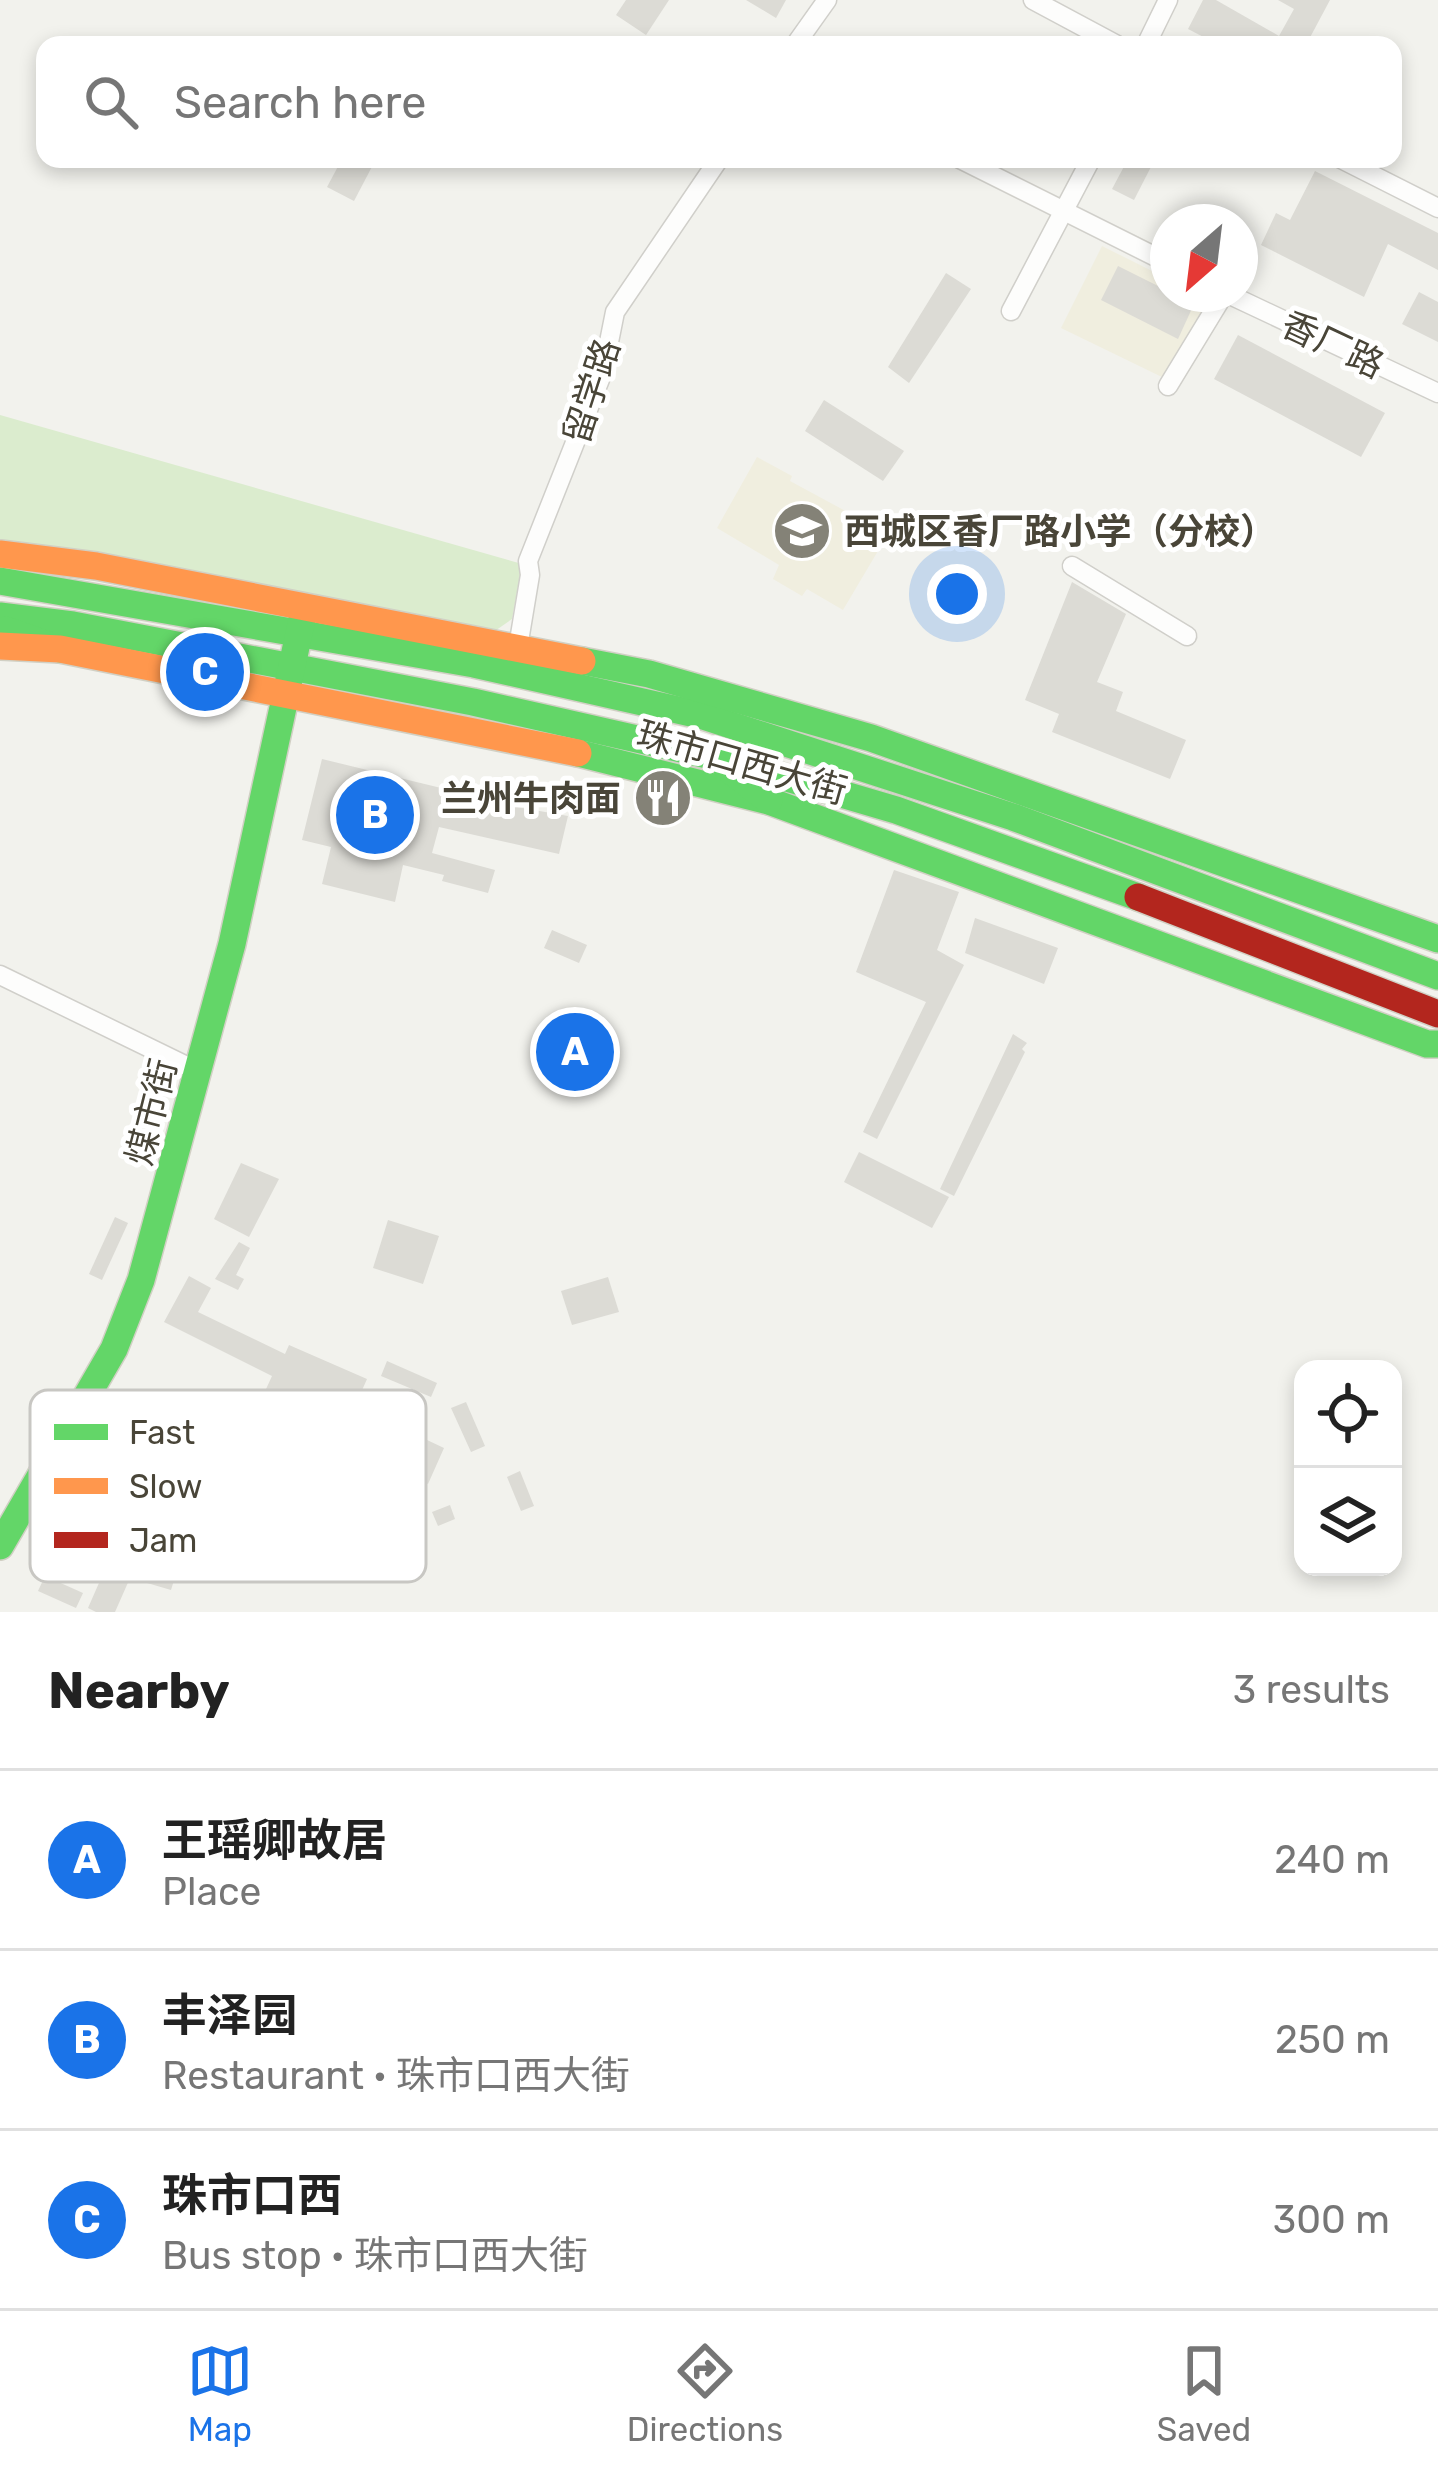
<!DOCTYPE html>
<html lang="en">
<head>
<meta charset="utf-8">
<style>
	body { margin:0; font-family:Rubik,"Noto Sans SC",sans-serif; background:#f6f6f6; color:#222 }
	.controls { position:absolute; right:36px; bottom:36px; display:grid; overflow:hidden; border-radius:24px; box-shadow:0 6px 18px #0003 }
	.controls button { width:108px; height:108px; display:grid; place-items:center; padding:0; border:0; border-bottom:3px solid #e0e0e0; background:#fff; color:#222; font:60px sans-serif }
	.compass { position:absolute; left:1150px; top:204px; width:108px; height:108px; border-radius:50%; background:#fff; box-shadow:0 6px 18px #0003; rotate:208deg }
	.you { position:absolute; left:957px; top:594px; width:42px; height:42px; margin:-30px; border:9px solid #fff; border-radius:50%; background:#1a73e8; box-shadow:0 0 0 18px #1a73e833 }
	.badge { display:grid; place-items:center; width:78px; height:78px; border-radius:50%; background:#1a73e8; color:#fff; font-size:39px; font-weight:700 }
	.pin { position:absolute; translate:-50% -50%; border:6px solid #fff; box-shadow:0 3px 12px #0006 }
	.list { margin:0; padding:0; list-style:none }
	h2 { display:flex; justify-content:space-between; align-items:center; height:156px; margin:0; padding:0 48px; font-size:51px }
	h2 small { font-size:39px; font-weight:400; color:#767676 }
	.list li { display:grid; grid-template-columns:78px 1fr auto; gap:36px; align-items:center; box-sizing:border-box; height:180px; padding:0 48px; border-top:3px solid #e0e0e0 }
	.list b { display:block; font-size:45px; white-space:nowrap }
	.list p { margin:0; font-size:39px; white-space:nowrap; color:#767676 }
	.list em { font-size:39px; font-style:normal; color:#767676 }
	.icon { flex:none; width:66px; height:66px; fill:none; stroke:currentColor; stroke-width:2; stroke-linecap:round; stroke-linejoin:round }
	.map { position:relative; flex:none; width:1438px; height:1612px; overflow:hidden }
	.search { position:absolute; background:#fff; box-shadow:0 6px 18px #0003; left:36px; right:36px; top:36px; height:132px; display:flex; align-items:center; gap:30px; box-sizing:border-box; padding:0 42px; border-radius:24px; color:#767676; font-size:45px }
	.sheet { height:696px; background:#fff }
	nav { display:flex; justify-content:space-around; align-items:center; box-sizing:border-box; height:168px; border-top:3px solid #e0e0e0; background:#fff; font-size:33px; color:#767676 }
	nav a { display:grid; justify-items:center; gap:6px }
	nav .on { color:#1a73e8 }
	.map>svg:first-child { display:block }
	.education { fill:#f0eedf }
	.green { fill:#dbecce }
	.building { fill:#dcdbd5 }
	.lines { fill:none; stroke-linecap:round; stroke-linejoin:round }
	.street-casing { stroke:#d0cfca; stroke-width:21 }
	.fast-casing { stroke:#d1d0c4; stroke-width:30 }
	.slow-casing { stroke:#d1d0c4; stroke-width:30 }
	.jam-casing { stroke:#d1d0c4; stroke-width:30 }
	.street { stroke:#fdfdfc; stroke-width:18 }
	.fast { stroke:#63d668; stroke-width:27 }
	.slow { stroke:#ff974d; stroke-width:27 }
	.jam { stroke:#b3261e; stroke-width:27 }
	.labels { text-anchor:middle; stroke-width:10; stroke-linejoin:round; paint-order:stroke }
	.street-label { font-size:36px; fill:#494538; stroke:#fff }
	.poi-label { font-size:36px; font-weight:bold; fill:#494538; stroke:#fff; text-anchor:start }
	.key { fill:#fff; stroke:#c8c7c3; stroke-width:3 }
	.key-label { font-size:33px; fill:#494538 }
</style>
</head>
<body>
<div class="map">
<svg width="1438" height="1612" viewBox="0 0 1438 1612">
	<rect width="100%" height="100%" fill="#f2f2ed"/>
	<g class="education">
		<path d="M 1102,246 L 1168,279 L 1168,294 L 1199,294 L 1208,299 L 1166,379 L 1061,328 Z"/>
		<path d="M 757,457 L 792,476 L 790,481 L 888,534 L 843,610 L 807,589 L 802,596 L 773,579 L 779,565 L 717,528 Z"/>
	</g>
	<path class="green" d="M 0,415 L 522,564 L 512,619 L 492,633 L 0,540 Z"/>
	<g class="building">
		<path d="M 626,0 L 669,0 L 646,35 L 616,15 Z"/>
		<path d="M 746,0 L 786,0 L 776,18 Z"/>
		<path d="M 1203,0 L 1216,0 L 1279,36 L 1294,9 L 1278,0 L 1330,0 L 1306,45 L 1219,45 L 1188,29 Z"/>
		<path d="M 342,159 L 376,159 L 354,201 L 327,187 Z"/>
		<path d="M 1128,159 L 1155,159 L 1134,200 L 1112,189 Z"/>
		<path d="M 1315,171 L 1438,233 L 1438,270 L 1388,244 L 1364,297 L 1261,245 L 1276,213 L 1290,220 Z"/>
		<path d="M 1118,266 L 1194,304 L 1178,339 L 1101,300 Z"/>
		<path d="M 946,273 L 971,289 L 909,383 L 888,367 Z"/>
		<path d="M 1419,292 L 1438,302 L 1438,342 L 1402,324 Z"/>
		<path d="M 1238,335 L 1385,413 L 1361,457 L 1214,379 Z"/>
		<path d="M 824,400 L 904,451 L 883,481 L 805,431 Z"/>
		<path d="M 1072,582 L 1126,614 L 1097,682 L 1123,692 L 1116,711 L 1186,740 L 1170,779 L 1052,732 L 1059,714 L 1025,700 Z"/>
		<path d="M 322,759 L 474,796 L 474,787 L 493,791 L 493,803 L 568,816 L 559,854 L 439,827 L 432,853 L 495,870 L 488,893 L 442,881 L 444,875 L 403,865 L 395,902 L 322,884 L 331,847 L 302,840 Z"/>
		<path d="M 894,870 L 959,892 L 937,950 L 964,965 L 877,1139 L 863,1132 L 926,1002 L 856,972 Z"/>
		<path d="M 975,918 L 1058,948 L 1044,984 L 965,953 Z"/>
		<path d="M 552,930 L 587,945 L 579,963 L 544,948 Z"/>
		<path d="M 1013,1034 L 1027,1043 L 1022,1049 L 1025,1052 L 954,1196 L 940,1189 Z"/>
		<path d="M 859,1152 L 949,1197 L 932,1228 L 844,1182 Z"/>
		<path d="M 241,1163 L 279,1179 L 249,1237 L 214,1219 Z"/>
		<path d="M 115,1217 L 128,1223 L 102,1280 L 89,1274 Z"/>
		<path d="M 388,1220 L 439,1236 L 423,1284 L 373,1268 Z"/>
		<path d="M 239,1242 L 250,1248 L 236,1275 L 244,1279 L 238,1290 L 215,1279 Z"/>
		<path d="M 189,1276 L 211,1288 L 198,1312 L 285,1354 L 289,1345 L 367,1379 L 355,1406 L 444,1448 L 428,1484 L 349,1447 L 352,1440 L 261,1400 L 272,1376 L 164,1322 Z"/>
		<path d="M 608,1277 L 619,1312 L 572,1325 L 561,1291 Z"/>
		<path d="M 387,1361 L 437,1383 L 431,1397 L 381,1376 Z"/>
		<path d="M 466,1402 L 485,1446 L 471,1452 L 451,1408 Z"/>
		<path d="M 109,1448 L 174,1475 L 150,1538 L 183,1551 L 171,1590 L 130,1578 L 115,1612 L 96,1612 L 88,1608 L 120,1535 L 81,1519 Z"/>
		<path d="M 520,1471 L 534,1506 L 521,1511 L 507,1477 Z"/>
		<path d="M 450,1505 L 455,1519 L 438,1526 L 432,1512 Z"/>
		<path d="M 45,1576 L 83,1593 L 76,1608 L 38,1591 Z"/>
	</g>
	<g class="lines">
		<defs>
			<g id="street">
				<path d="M 1033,0 L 1117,45"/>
				<path d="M 795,45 L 827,0"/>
				<path d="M 1146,45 L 1168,0"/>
				<path d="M 960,159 L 1168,263"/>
				<path d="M 1341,159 L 1438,208"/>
				<path d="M 1228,294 L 1438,393"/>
				<path d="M 1011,311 L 1091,159"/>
				<path d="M 1168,386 L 1224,294"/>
				<path d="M 1072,566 L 1187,636"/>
				<path d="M 518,647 L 530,575 L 528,561 L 603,372 L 615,312 L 719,159"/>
				<path d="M 0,975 L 199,1072"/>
			</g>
			<g id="fast">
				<path d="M 0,581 L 474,664 L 700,715 L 1013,817 L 1438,976"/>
				<path d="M 0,616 L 73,625 L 473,702 L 712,756 L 896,810 L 1138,897"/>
				<path d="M 6,630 L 60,649"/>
				<path d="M 582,661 L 649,674 L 871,738 L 1438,939"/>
				<path d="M 578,753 L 769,801 L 1427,1044 L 1438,1044"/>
				<path d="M 726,767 L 769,801"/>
				<path d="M 0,1546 L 114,1349 L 141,1280 L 232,944 L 304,610"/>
			</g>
			<g id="slow">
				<path d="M 0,554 L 96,566 L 582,661"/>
				<path d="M 0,646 L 60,649 L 578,753"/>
			</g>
			<path id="jam" d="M 1138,897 L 1438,1014"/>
		</defs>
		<use href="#street" class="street-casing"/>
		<use href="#fast" class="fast-casing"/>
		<use href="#slow" class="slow-casing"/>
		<use href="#jam" class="jam-casing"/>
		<use href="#street" class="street"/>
		<use href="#fast" class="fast"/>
		<use href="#slow" class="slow"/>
		<use href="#jam" class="jam"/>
	</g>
	<defs>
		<symbol id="school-disc" viewBox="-11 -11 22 22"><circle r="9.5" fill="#848277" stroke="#fff"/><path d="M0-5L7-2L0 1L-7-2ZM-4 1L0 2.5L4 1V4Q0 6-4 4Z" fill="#fff"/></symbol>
		<symbol id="restaurant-disc" viewBox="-11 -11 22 22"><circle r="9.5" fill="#848277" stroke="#fff"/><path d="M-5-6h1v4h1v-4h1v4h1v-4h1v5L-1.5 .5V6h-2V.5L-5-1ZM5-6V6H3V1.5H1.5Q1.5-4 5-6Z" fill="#fff"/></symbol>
	</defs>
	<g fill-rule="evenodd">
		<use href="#school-disc" x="769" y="498" width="66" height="66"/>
		<use href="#restaurant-disc" x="630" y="765" width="66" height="66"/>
	</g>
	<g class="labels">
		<g class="street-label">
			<text transform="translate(1333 344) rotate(25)" y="13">香厂路</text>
			<text transform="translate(591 391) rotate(-72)" y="13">留学路</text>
			<text transform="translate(742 762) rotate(16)" y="13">珠市口西大街</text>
			<text transform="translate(151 1112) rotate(-76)" y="13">煤市街</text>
		</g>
		<g class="poi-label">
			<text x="844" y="544">西城区香厂路小学（分校）</text>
			<text x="621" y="811" text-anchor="end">兰州牛肉面</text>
		</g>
	</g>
	<rect x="30" y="1390" width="396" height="192" rx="18" class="key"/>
	<rect x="54" y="1424" width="54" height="16" fill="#63d668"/>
	<rect x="54" y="1478" width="54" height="16" fill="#ff974d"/>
	<rect x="54" y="1532" width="54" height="16" fill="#b3261e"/>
	<g class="key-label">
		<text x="129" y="1444">Fast</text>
		<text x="129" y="1498">Slow</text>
		<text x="129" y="1552">Jam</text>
	</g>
</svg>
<div class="controls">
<button><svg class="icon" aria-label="locate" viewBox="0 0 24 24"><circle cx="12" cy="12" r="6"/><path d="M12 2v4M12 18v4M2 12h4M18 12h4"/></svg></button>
<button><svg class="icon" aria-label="layers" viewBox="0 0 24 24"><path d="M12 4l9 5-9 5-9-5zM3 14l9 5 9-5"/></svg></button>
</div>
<svg class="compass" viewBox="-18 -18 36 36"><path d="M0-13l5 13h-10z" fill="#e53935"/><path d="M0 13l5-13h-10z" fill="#767676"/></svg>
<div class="you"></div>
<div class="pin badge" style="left:575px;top:1052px">A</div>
<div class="pin badge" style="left:375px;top:815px">B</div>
<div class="pin badge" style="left:205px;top:672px">C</div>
<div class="search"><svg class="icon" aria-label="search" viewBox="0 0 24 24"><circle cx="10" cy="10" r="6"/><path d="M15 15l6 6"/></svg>Search here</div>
</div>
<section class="sheet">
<h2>Nearby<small>3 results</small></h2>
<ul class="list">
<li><span class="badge">A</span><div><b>王瑶卿故居</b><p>Place</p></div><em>240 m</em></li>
<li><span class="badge">B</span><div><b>丰泽园</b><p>Restaurant · 珠市口西大街</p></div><em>250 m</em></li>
<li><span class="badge">C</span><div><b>珠市口西</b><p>Bus stop · 珠市口西大街</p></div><em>300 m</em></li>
</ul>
</section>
<nav>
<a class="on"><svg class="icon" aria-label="map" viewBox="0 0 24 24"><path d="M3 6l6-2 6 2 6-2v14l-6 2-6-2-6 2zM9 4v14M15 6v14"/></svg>Map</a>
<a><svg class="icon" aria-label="directions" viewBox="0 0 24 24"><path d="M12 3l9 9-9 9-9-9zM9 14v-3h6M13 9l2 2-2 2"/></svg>Directions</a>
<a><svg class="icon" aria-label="saved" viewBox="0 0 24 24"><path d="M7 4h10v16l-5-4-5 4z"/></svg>Saved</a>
</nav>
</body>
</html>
